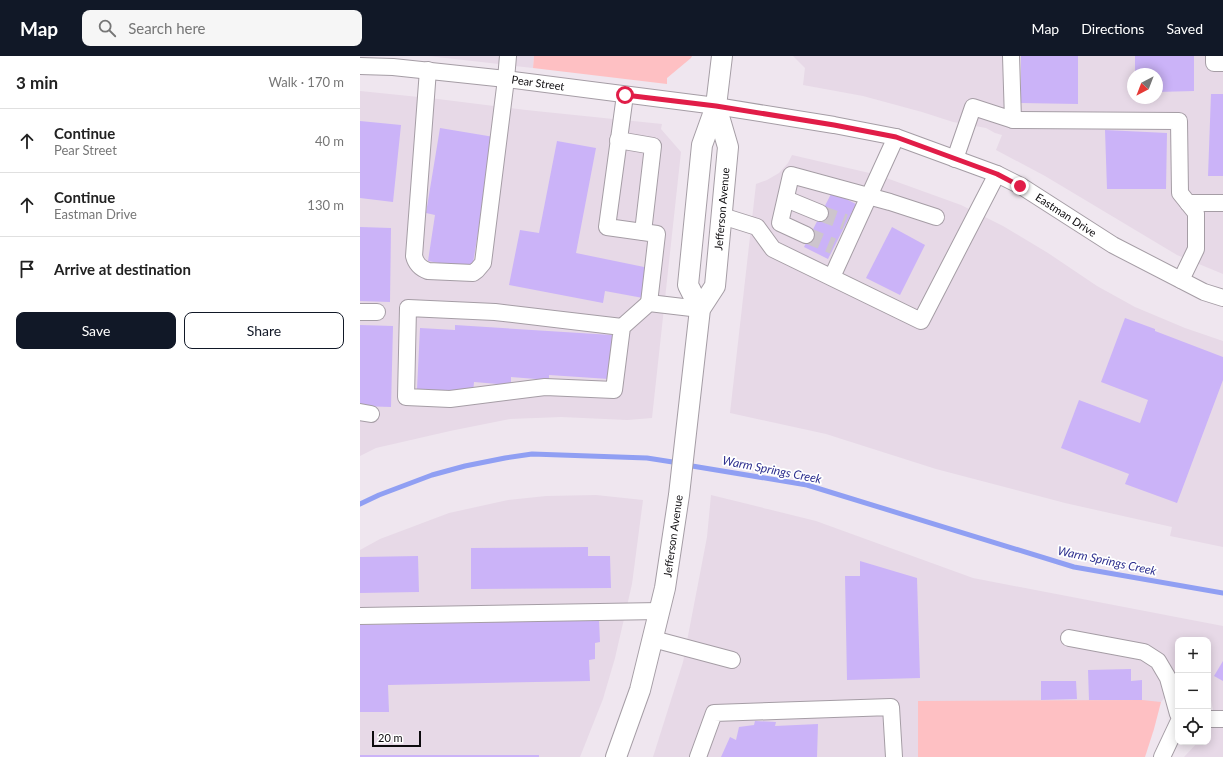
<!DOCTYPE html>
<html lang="en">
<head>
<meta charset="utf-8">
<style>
	body { margin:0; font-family:Lato,sans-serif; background:#f6f6f6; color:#222 }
	.controls { position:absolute; right:12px; bottom:12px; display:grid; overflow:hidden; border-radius:8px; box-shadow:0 2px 10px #0003 }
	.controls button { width:36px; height:36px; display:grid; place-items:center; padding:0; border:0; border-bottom:1px solid #e0e0e0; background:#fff; color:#222; font:20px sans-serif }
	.compass { position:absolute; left:767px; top:12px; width:36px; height:36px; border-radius:50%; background:#fff; box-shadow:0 2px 10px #0003; rotate:222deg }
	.scale { position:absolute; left:12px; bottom:10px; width:49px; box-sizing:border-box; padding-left:4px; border:2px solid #0d0b0e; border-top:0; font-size:11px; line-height:14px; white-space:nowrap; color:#0d0b0e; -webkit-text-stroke:3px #fff; paint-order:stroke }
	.stop { position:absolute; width:12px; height:12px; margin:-9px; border:3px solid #e11d48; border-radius:50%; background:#fff }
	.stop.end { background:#e11d48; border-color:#fff; box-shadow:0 1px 4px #0008 }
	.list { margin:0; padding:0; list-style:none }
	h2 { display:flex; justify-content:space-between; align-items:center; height:52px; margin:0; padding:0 16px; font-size:17px }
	h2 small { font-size:13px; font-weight:400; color:#767676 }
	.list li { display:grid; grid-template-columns:26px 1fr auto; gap:12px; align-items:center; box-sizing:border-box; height:64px; padding:0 16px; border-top:1px solid #e0e0e0 }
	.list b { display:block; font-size:15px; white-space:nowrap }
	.list p { margin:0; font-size:13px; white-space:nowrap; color:#767676 }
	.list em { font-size:13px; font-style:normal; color:#767676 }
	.actions { display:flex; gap:8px; padding:12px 16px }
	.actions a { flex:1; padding:9px 0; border:1px solid #111827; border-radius:8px; text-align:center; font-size:14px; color:#111827 }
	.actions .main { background:#111827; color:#fff }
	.icon { flex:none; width:22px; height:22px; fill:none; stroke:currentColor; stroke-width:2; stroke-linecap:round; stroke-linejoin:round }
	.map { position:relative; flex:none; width:863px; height:701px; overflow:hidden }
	header { display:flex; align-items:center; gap:24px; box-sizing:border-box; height:56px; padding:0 20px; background:#111827; color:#fff }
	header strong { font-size:19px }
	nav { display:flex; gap:22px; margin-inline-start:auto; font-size:14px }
	.search { width:280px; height:36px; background:#f6f6f6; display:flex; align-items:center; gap:10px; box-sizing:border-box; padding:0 14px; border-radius:8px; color:#767676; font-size:15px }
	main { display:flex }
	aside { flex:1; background:#fff }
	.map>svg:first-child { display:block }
	.built { fill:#e7d9e7; fill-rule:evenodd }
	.green { fill:#fec0c3 }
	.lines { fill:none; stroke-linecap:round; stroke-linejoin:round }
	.stream { stroke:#909ff3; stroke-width:5 }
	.building { fill:#cbb3f8 }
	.minor-tunnel { stroke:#cdc5cd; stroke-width:16; stroke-dasharray:16 8; stroke-linecap:butt }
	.minor-casing { stroke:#a59da5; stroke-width:18 }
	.major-casing { stroke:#a59da5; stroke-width:22 }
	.minor { stroke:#fff; stroke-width:16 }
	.major { stroke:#fff; stroke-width:20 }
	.route { stroke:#e11d48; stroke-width:5 }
	.labels { text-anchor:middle; stroke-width:3.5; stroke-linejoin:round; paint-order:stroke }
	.street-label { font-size:11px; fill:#0d0b0e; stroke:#fff }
	.water-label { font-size:12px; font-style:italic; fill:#2e308f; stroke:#fff }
</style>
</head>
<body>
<header>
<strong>Map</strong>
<div class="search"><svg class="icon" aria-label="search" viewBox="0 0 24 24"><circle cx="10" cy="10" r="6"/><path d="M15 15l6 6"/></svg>Search here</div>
<nav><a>Map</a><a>Directions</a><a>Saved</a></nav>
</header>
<main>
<aside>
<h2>3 min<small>Walk · 170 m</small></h2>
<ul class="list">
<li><svg class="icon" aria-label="ahead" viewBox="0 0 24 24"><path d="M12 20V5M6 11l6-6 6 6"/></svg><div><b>Continue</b><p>Pear Street</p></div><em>40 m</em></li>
<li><svg class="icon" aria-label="ahead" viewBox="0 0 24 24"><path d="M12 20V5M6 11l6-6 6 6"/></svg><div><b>Continue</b><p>Eastman Drive</p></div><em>130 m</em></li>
<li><svg class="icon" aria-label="arrive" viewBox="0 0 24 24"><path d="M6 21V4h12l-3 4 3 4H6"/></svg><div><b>Arrive at destination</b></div></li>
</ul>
<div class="actions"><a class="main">Save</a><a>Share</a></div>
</aside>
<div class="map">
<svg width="863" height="701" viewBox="0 0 863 701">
	<rect width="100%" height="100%" fill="#efe6ef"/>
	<g class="built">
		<path d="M 68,0 L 174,0 L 173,12 Z"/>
		<path d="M 433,0 L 863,0 L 863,218 L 817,199 L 685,120 L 636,94 L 642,79 L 635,77 L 626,72 L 593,66 L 562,56 L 503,40 L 443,29 L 445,12 ZM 773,18 L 797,18 L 797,42 L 773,42 Z"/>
		<path d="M 0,35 L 78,43 L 166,54 L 302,68 L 301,73 L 321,96 L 292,362 L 267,364 L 201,361 L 150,363 L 90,375 L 16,392 L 0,400 Z"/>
		<path d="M 432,99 L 518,119 L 601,149 L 643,170 L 688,197 L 737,230 L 775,251 L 825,272 L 863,285 L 863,491 L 810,480 L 812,471 L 705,447 L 576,413 L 466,378 L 370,357 L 396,128 L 407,124 L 419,117 L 428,107 Z"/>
		<path d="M 236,439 L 283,444 L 272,528 L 255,602 L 243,643 L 220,701 L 0,701 L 0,494 L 20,483 L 89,457 L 148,444 L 186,440 Z"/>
		<path d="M 351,439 L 456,465 L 613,522 L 863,570 L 863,701 L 824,701 L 838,686 L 848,686 L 848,676 L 856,668 L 851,644 L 848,642 L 848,584 L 818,584 L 818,633 L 811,634 L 801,646 L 559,645 L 558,701 L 293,701 L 323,606 L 347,481 Z"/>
	</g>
	<g class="green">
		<path d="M 174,0 L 332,0 L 331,2 L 307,22 L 307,28 L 173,12 Z"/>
		<path d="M 782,644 L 801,646 L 794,673 L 785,701 L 558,701 L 558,645 Z"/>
	</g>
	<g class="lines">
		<g class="stream">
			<path d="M 326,409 L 447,429 L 714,511 L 863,537"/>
			<path d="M 0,448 L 19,439 L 72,419 L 105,410 L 145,402 L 172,398 L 287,402 L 319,407"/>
		</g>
	</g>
	<g class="building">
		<path d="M 661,0 L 718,0 L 718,48 L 661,47 Z"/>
		<path d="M 775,0 L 834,0 L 834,35 L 797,36 L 797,18 L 775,18 Z"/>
		<path d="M 851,38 L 863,38 L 863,120 L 848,120 Z"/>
		<path d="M 0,65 L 41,69 L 33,146 L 0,142 Z"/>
		<path d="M 80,72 L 134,81 L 112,213 L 68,205 L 75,159 L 66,157 Z"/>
		<path d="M 745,74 L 807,77 L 806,133 L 747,133 Z"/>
		<path d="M 197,85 L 236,92 L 216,197 L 289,212 L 283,242 L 245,235 L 243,247 L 149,229 L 160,174 L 179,177 Z"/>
		<path d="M 472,136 L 496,148 L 468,203 L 444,191 Z"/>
		<path d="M 0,171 L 31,172 L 30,246 L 0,245 Z"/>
		<path d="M 532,171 L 565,189 L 540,239 L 506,222 Z"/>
		<path d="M 765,262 L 795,273 L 795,275 L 863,301 L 863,324 L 817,447 L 765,428 L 769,418 L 701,392 L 719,344 L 780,367 L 788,344 L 741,326 Z"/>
		<path d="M 0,269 L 33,270 L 31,351 L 0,350 Z"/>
		<path d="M 95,269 L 252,279 L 249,323 L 189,319 L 189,324 L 151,321 L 151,329 L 114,326 L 113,337 L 57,333 L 60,272 L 95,274 Z"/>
		<path d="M 228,491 L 228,500 L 250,500 L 251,532 L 111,533 L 111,492 Z"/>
		<path d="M 58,500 L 59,536 L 0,537 L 0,501 Z"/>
		<path d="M 500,505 L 557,522 L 560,622 L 487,624 L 485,520 L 500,520 Z"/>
		<path d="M 239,564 L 240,586 L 235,587 L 235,603 L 229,604 L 230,625 L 28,629 L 29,656 L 0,656 L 0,569 Z"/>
		<path d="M 863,605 L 863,625 L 854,620 Z"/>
		<path d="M 771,613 L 771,625 L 782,624 L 782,644 L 729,644 L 728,614 Z"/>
		<path d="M 681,625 L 716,625 L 717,643 L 681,644 Z"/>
		<path d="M 395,665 L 416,666 L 415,670 L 458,668 L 457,701 L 361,701 L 370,681 L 376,684 L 379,671 L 394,669 Z"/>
		<rect x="0" y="699" width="179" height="2"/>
	</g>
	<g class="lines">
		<g class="minor-tunnel">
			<path d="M 460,157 L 485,166"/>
			<path d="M 446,179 L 473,190"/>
		</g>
		<defs>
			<g id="minor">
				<path d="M 854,0 L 854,7 L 863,7"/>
				<path d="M 0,10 L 33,11 L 146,23 L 356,50 L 474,69 L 536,81 L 637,118 L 661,130 L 753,189 L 844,236 L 863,242"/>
				<path d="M 68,14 L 54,200 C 56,208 60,212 68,215 L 113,217 L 117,214 L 123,207 L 146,23 L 148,0"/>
				<path d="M 265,39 L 247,171 L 297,178 L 289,247"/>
				<path d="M 653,64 L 819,65 L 820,137 L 836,157 L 836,193 L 821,224"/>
				<path d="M 258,84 L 293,90 L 283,176"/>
				<path d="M 595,103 L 613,51 L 653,64 L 651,0"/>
				<path d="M 426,143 L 460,157"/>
				<path d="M 828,147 L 863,147"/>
				<path d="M 362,160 L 397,171 L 413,193 L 561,265 L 637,118"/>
				<path d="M 446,179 L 420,167 L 431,119 L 530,146 L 576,161"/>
				<path d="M 472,221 L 536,81"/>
				<path d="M 0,256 L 17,256"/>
				<path d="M 262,271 L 135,256 L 48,252 L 46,341 L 90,343 L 185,331 L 254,334 L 262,271 L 289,247 L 340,253"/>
				<path d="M 0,356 L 11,358"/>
				<path d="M 0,560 L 300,555"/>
				<path d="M 709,582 L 784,596 L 798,605 L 808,622 L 818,658"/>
				<path d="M 293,583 L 372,604"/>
				<path d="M 848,663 L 863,663"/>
				<path d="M 338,701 L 354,657 L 531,651 L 534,701"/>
				<path d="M 802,701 L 818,667"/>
			</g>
			<g id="major">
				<path d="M 340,253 L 328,229 L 342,89 L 356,50 L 362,0"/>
				<path d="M 256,701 L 280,634 L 305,532 L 319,439 L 340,253 L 355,230 L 368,91 L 356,50"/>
			</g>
		</defs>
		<use href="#minor" class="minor-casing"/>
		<use href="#major" class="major-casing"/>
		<use href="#minor" class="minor"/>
		<use href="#major" class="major"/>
	</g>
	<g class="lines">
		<path class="route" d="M 265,39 L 356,50 L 474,69 L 536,81 L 637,118 L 660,130"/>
	</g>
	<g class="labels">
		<g class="street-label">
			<text transform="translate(178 27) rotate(8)" y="4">Pear Street</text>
			<text transform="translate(362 153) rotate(-85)" y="4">Jefferson Avenue</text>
			<text transform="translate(706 159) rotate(33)" y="4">Eastman Drive</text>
			<text transform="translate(313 480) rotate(-82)" y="4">Jefferson Avenue</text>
		</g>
		<g class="water-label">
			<text transform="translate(412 414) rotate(11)" y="4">Warm Springs Creek</text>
			<text transform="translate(747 505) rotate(12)" y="4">Warm Springs Creek</text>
		</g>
	</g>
</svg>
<div class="controls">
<button>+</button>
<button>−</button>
<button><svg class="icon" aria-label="locate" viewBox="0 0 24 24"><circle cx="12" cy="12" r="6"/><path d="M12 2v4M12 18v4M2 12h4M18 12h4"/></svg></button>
</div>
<svg class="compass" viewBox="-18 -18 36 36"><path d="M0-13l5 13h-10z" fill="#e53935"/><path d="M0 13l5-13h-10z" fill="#767676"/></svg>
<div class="scale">20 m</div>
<div class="stop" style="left:265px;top:39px"></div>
<div class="stop end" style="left:660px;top:130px"></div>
</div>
</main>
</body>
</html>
